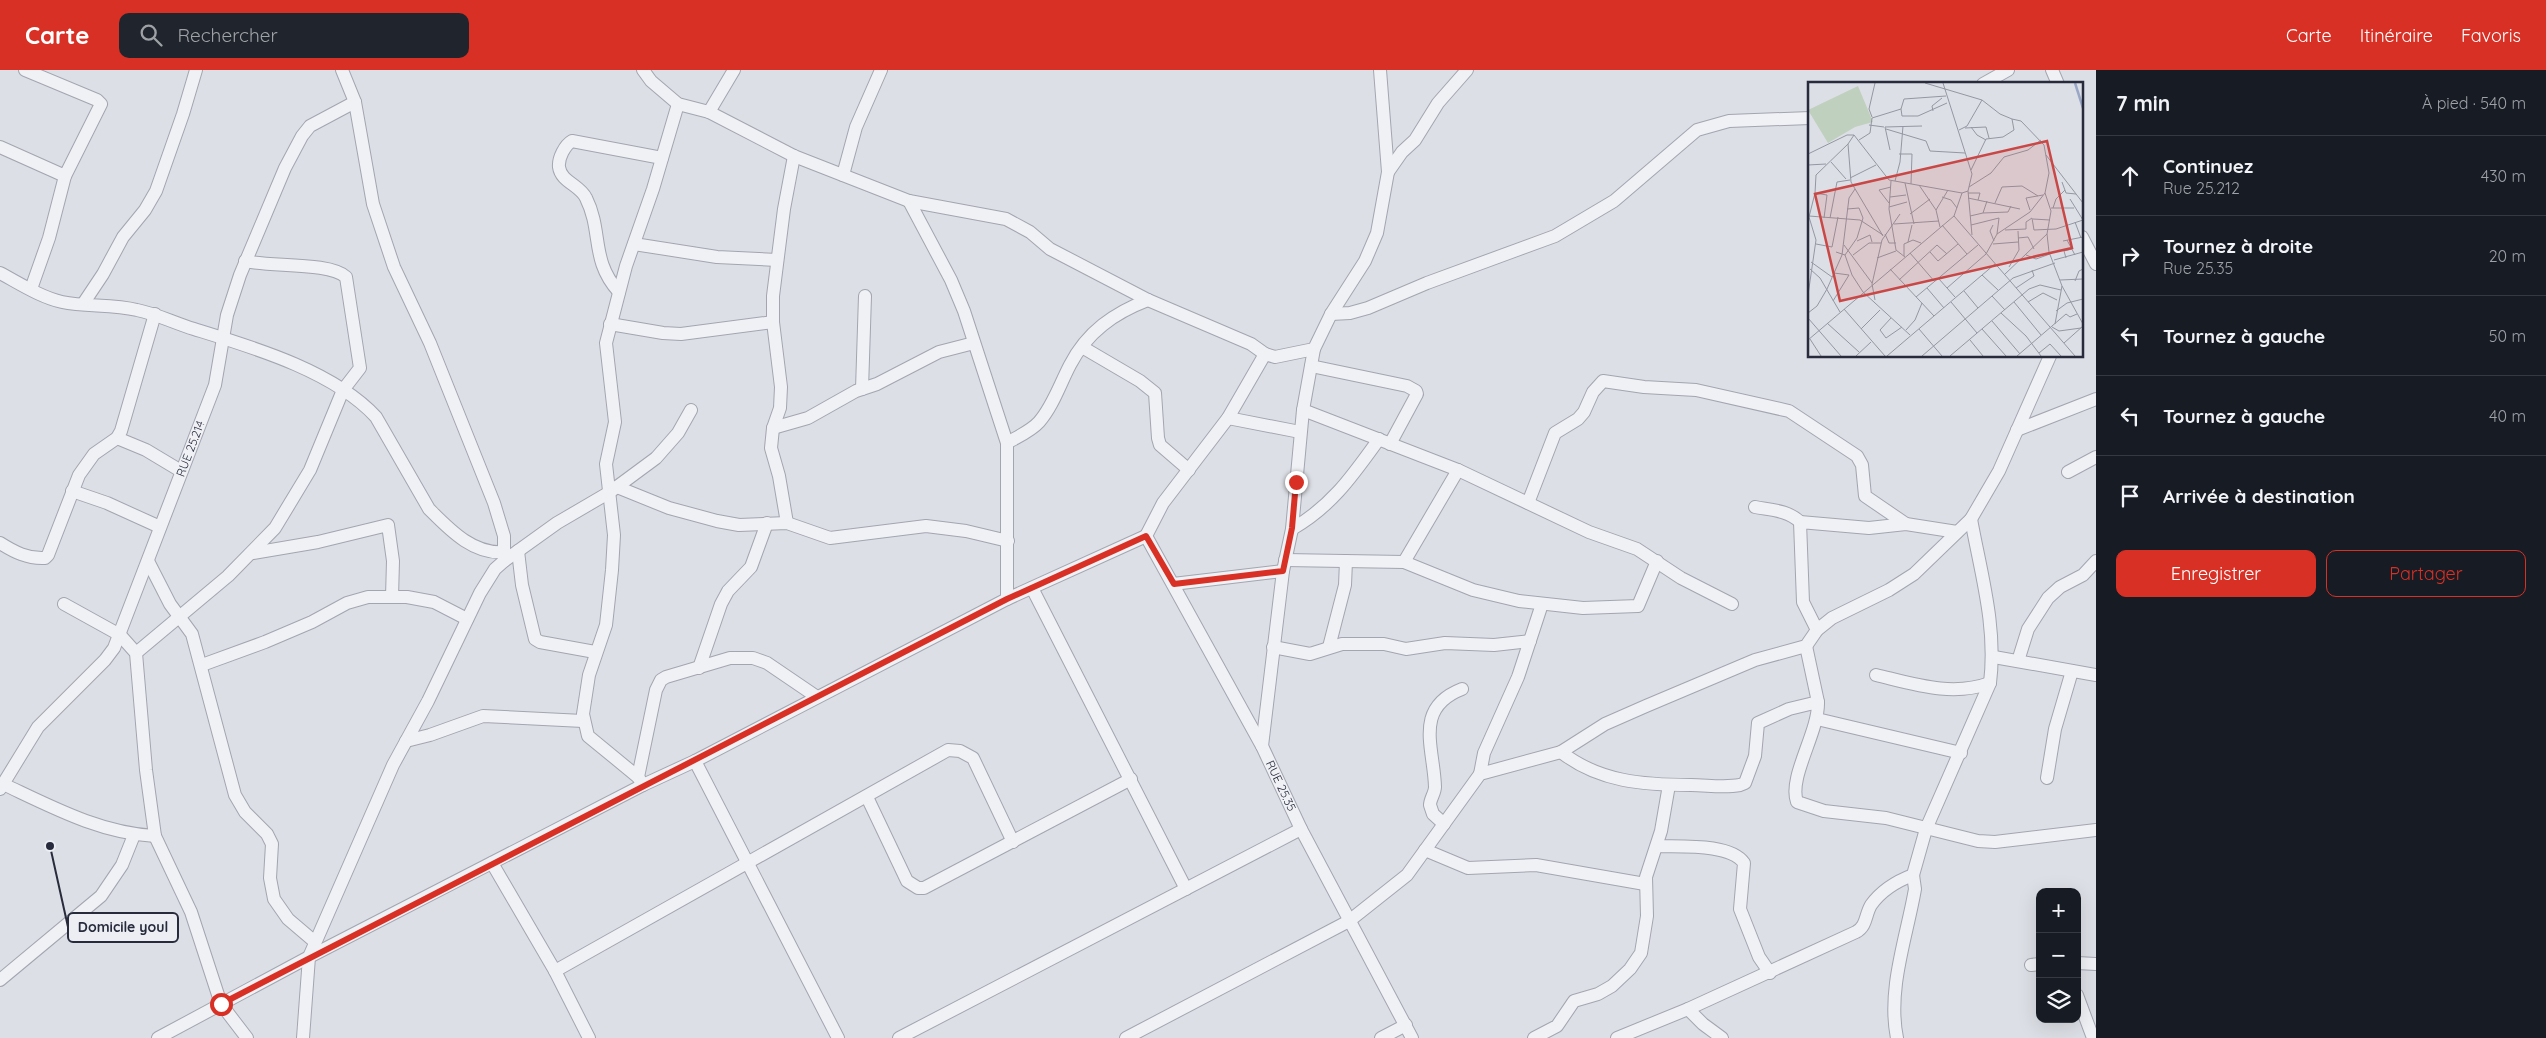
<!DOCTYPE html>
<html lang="fr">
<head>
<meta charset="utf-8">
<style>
	body { margin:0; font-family:Quicksand,sans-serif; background:#20242c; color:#f1f3f6 }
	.controls { position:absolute; right:15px; bottom:15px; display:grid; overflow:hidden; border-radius:10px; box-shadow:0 5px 20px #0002 }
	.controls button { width:45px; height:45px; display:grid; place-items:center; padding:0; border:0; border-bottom:1px solid #363941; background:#171b24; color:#f1f3f6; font:25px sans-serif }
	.stop { position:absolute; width:15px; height:15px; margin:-11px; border:4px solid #d93025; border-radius:50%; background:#fff }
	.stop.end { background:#d93025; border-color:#fff; box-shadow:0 1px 5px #0008 }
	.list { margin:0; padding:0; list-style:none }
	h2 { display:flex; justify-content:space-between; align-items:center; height:65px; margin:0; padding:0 20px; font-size:21px }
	h2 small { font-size:16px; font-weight:400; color:#9ea1a6 }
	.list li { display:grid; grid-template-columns:32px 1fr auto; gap:15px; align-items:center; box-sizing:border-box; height:80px; padding:0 20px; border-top:1px solid #363941 }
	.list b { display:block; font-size:19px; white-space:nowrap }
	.list p { margin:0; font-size:16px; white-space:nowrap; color:#9ea1a6 }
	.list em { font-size:16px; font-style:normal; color:#9ea1a6 }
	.actions { display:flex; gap:10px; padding:15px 20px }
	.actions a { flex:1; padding:11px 0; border:1px solid #d93025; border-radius:10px; text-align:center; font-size:18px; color:#d93025 }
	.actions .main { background:#d93025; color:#fff }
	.icon { flex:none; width:28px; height:28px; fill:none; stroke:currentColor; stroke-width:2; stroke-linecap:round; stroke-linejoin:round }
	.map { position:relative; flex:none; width:2096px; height:968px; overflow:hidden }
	header { display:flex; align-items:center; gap:30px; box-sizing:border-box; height:70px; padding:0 25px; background:#d93025; color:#fff }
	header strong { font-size:24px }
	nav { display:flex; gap:28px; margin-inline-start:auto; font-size:18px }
	.search { width:350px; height:45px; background:#20242c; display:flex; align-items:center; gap:12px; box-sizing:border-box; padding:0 18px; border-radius:10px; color:#9ea1a6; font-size:19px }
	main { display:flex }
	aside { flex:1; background:#171b24 }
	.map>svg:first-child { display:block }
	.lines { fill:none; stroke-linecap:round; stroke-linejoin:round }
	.minor-casing { stroke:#a3a5b0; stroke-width:14 }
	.minor { stroke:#f0f1f5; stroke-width:12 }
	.route { stroke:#d93025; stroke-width:6 }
	.labels { text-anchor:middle; stroke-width:4; stroke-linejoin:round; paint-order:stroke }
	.street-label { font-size:12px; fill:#272b3c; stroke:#eceef4 }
	.inset-river { fill:none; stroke:#99a7c6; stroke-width:2.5 }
	.inset-road { fill:none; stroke:#9497a2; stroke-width:1 }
	.view { fill:#c94745; fill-opacity:0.15; stroke:#c94745; stroke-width:2.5 }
	.inset-edge { fill:none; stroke:#272b3c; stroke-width:2.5 }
	.leader { fill:none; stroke:#272b3c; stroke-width:2 }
	.callout-dot { fill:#272b3c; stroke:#eceef4; stroke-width:2 }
	.callout { fill:#eceef4; stroke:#272b3c; stroke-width:2 }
	.callout-label { font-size:14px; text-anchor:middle; font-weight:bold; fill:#272b3c }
</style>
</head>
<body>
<header>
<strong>Carte</strong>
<div class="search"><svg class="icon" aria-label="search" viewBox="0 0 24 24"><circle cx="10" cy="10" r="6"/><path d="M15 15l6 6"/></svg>Rechercher</div>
<nav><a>Carte</a><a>Itinéraire</a><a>Favoris</a></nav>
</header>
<main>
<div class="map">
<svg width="2096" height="968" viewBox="0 0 2096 968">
	<rect width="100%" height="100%" fill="#dddfe6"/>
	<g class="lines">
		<defs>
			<g id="minor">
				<path d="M 25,0 L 97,30 L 101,34 L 65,106 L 49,168 L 31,219"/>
				<path d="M 342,0 L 355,32 L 373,134 L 394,197 L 430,273 L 494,433 L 504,466 L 504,491"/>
				<path d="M 643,0 L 651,11 L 678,34 L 709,42 L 794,86 L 909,131 L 1006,149 L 1030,162 L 1050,179 L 1148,230 L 1251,274 L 1265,284"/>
				<path d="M 2052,0 L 2058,14"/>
				<path d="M 1983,14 L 2008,0"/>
				<path d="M 709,42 L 734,0"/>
				<path d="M 0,77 L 65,106"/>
				<path d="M 1388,102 L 1402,82 L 1415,70 L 1438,33 L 1467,0"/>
				<path d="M 843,105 L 856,57 L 881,0"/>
				<path d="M 909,131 L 951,210 L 964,241 L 1007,373 L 1007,529"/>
				<path d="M 2082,167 L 2096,194"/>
				<path d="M 634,174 L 717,187 L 777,190"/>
				<path d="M 0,203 C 19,213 40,227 62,232 C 86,237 112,234 137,240 C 157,244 174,253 194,259 C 252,277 334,301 376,347 L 429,439 C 449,459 473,485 505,482"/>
				<path d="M 619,222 C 590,190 603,162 586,128 C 580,115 561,112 559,97 C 558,88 565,75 572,71 L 662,88"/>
				<path d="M 83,234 L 103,204 L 123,167 L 145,140 L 156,121 L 183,44 L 196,0"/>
				<path d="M 1331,244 L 1350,243 L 1368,238 L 1427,213 L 1555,166 L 1614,131 L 1697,60 L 1729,51 L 1810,48"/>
				<path d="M 610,254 L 663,263 L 681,264 L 773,252"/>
				<path d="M 1082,277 L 1140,311 L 1155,323 L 1158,368 L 1160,375 L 1189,400"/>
				<path d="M 1311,296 L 1407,316 L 1416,321 L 1417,324 L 1390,374"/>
				<path d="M 862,319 L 865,226"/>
				<path d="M 1303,340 L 1458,400 L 1589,462 L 1637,479 L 1681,508 L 1732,534"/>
				<path d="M 1228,348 L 1300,362"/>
				<path d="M 773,358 L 808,348 L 856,321 L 877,314 L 939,282 L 974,273"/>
				<path d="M 2017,360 L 2096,329"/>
				<path d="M 117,368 L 146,380 L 181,401"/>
				<path d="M 1007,373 C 1017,367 1031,361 1039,352 C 1053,336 1060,314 1070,295 C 1087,262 1114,243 1148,230"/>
				<path d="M 2068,402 L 2096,387"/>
				<path d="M 617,417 L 669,438 L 717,451 L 739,455 L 787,453 L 830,468 L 926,456 L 966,461 L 1008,471"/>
				<path d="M 72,421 L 107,433 L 160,457"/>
				<path d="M 1528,433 L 1555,363 L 1578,349 L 1584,342 L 1593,322 L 1603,311 L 1644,317 L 1696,320 L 1789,341 L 1857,386 L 1862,395 L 1865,426 L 1906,454"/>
				<path d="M 1755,437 C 1770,440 1788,440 1800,452"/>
				<path d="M 787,453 L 779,406 L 771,378 L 773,358 L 780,338 L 781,317 L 773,252 L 773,226 L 784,139 L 794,86"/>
				<path d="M 1292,459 C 1332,436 1353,405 1379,369"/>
				<path id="s1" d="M 1146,466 L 1262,676 L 1301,759 L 1412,968"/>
				<path d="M 1146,466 L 1163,433 L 1228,348 L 1265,284 L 1275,287 L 1314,279 L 1331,244 L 1365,191 L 1377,163 L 1388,102 L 1380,0"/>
				<path d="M 0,473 C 14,482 28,489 45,488 L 48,485 L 79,405 L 94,384 L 117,368 L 121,361 L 155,244"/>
				<path d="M 518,481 L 522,515 L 535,569 L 540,572 L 595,582"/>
				<path d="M 253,483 L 318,472 L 388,455 L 393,491 L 392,527"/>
				<path d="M 1285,490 L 1404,492 L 1458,400"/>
				<path d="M 148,491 L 170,534 L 192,564 L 235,725 L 245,742 L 267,764 L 272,774 L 270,808 L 274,829 L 288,849 L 315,872"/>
				<path d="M 1404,492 L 1473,520 L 1519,531 L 1583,538 L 1638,536 L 1657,491"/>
				<path d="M 1173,514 L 1283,501"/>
				<path d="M 1032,518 L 1186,819"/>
				<path d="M 64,534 L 120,565 L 136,583 L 146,700 L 155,766 L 191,842 L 221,934 L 247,968"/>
				<path d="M 1817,560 L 1803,532 L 1800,452 L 1869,458 L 1906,454 L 1957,462"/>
				<path d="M 1806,576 L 1818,632"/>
				<path d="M 1273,577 L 1310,584 L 1342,574 L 1384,574 L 1406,579 L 1445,573 L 1494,575 L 1530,571"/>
				<path d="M 1329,577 L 1345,515 L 1346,491"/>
				<path d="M 136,583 L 228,506 L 275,458 L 310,400 L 343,320 L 360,298 L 346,207 C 330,192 271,197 245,191"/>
				<path d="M 1994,587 L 2096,605"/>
				<path d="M 2018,591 L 2028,559 L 2048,528 L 2060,517 L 2083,505 L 2096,491"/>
				<path d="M 202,595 L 265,572 L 312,552 L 347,533 L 368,527 L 407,527 L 434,532 L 467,549"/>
				<path d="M 699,598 L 721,534 L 728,521 L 751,497 L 767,453"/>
				<path d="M 1876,605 C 1914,614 1952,627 1990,613"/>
				<path d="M 1817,649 L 1961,683"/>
				<path d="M 406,671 L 430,665 L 483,646 L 583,651"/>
				<path d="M 1262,676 L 1283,501 L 1292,459 L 1303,340 L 1314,279"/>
				<path d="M 1561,682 C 1599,712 1644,715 1691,715 C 1707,715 1724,718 1740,715 L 1745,713 L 1755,686 L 1758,653 L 1789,639 L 1818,632 C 1819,662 1788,707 1797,732 L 1824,741 L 1886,748 L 1978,771 L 1995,772 L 2096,760"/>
				<path d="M 695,691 L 838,968"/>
				<path d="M 1480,704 L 1484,683 L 1518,607 L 1542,534"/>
				<path d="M 638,707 L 656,620 L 661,610 L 666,607 L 730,588 L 753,588 L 767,593 L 817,627"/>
				<path d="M 2047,708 L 2055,659 L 2072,601"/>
				<path d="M 3,714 C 52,737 100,763 155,766"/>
				<path d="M 643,715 L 638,707 L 588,666 L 583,644 L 589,605 L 606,555 L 612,500 L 614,465 L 606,394 L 615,352 L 606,273 L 626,196 L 653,119 L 678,34"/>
				<path id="s2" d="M 0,719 L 38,657 L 105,590 L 114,578 L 215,315 L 227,245 L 240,205 L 285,98 L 302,66 L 310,56 L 355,32"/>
				<path d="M 867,727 L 907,811 L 918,818 L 924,818 L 1131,709"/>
				<path d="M 1444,754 L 1433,744 L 1430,735 C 1430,729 1435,723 1435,717 C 1434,678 1413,638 1462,619"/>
				<path d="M 1657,776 C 1680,777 1730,773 1744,793 L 1740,839 L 1759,887 L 1770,903"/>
				<path d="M 1425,780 L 1468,798 L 1536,795 L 1645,814"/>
				<path d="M 492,793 L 555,901 L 589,968"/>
				<path d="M 2077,893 L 2096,894"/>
				<path d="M 2031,895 L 2040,894"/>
				<path d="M 555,901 L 948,680 L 960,681 L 973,688 L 1013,772"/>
				<path d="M 0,910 L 101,826 L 122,795 L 134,765"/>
				<path d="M 2077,925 L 2093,968"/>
				<path d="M 1688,939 L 1703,954 L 1722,968"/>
				<path d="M 158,968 L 309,887 L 643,715 L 695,691 L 1007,529 L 1146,466"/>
				<path d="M 303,968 L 309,887 L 393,695 L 428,631 L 480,523 L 495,499 L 504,491 L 557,453 L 610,422 L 656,388 L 678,363 L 691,340"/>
				<path d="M 899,968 L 1301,759"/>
				<path d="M 1126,968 L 1349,851 L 1407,805 L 1480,704 L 1561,682 L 1605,654 L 1646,636 L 1755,590 L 1806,576 L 1817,560 L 1832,548 L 1889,520 L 1914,504 L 1971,449 L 1999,401 L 2050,286"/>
				<path d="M 1381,968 L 1406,955"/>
				<path d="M 1534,968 L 1557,956 L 1574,931 L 1598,924 L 1612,916 L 1630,899 L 1641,883 L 1647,846 L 1646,807 L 1661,761 L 1669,715"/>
				<path d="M 1617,968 L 1688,939 L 1856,862 C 1867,856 1865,845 1871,835 C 1881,821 1897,811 1913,805 L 1926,759 L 1990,613 C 1997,557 1981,504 1971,449"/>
				<path d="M 1897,968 C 1887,919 1907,866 1915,819 L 1913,805"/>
			</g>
		</defs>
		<use href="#minor" class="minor-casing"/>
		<use href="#minor" class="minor"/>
	</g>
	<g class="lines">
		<path class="route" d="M 221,934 L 1007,529 L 1146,466 L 1174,514 L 1283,501 L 1292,458 L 1296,412"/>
	</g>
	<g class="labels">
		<g class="street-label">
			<text dy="4" stroke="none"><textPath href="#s2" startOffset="396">RUE 25.214</textPath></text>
			<text dy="4" stroke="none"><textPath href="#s1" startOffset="284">RUE 25.35</textPath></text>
		</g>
	</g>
	<g transform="translate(1808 12)">
		<rect width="275" height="275" fill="#dddfe6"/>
		<path d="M 50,4 L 65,40 L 47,45 L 20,61 L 0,28 Z" fill="#c0d0be"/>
		<path class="inset-river" d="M 267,1 L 275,26"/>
		<path class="inset-road" d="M 117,1 L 174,18 L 192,32 L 204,37 L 206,48 L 195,55 L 178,57 L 163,88M 135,1 L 164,92 L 160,109 L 154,111 L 146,134M 93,27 L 94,34 L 110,34 L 139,21M 125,29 L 124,24 L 134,16M 64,35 L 61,27 L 67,1M 61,43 L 76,45M 163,45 L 169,53 L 178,58M 157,46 L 178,45 L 181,56M 78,47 L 118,59 L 122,69 L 157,71M 151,48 L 159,44 L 174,18M 51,58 L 62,51 L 64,36 L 93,27 L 96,17 L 138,14M 82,68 L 77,45 L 114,44M 0,72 L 39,53 L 46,53M 91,72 L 104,72 L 103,102M 238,73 L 275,121M 23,80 L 38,97M 0,83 L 18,82M 42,96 L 68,83M 83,99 L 81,127 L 88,168 L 97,175M 87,99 L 92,80 L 95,44M 254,100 L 258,111 L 268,112M 97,101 L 106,142M 111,103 L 128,128 L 132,145M 161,105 L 183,91 L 196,75 L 220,68 L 233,58M 160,109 L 164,153M 7,111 L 19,113 L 16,136M 160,111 L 172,111 L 170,118M 82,115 L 98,113M 134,115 L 143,118 L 149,126M 160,116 L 212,127M 262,117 L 275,138M 81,121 L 71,108 L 83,105M 187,121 L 194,105 L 214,104 L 230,114M 81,125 L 99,120M 243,126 L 266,126M 245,126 L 248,117 L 257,108M 128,128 L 140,108M 222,128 L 218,116 L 235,113M 175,131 L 200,130 L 203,124M 102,132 L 122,117M 1,134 L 52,138 L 75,153M 146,134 L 267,274M 162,134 L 175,131 L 179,119M 22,136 L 29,100 L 42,98M 225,137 L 242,138M 267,140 L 273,156M 86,142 L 131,139M 134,143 L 159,172M 163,143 L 191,136M 185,143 L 182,149 L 186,159M 197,148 L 218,147 L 218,140 L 224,136 L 226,148 L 248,147 L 275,138M 77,152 L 81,161 L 88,161M 189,152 L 191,136M 239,152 L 241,170 L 254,204 L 247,242M 75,154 L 43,100 L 40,62 L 46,53 L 81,98 L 154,111M 210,156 L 220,155 L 226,167M 259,158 L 267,173M 49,159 L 62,153 L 64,160M 255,159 L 275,155M 100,160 L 104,143M 8,162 L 24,165 L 30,135M 185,162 L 210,160M 36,163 L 64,201M 28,170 L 37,173 L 44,193 L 55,210 L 102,253M 122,170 L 130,179 L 150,162M 102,171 L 127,200M 37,173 L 49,156 L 55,136 L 51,126 L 39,127M 45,173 L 61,161 L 73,161M 218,173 L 228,177 L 242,172M 96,174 L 96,162 L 105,158 L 113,161M 69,176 L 88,169M 258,176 L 256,169 L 264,167M 246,178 L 275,170M 3,180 L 24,195M 201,185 L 211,168 L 210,149M 2,187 L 12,196 L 32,230M 82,187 L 126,234M 26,191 L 41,193M 174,193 L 190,208M 196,193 L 239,152 L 243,129 L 237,111M 131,197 L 147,215M 91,198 L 129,163 L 139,172M 252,198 L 275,197M 267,199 L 271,189 L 275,187M 254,204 L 275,242M 119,206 L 136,226M 139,206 L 178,172 L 189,152 L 222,130 L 237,111 L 241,91 L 236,63 L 213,39 L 204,37M 208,206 L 226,194 L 224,188M 156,209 L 170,226M 0,213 L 8,158 L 1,135 L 7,111 L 8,93 L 40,62M 184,214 L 197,228M 108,215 L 170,163M 67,218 L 64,202 L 74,158 L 92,132M 25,219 L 41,193M 143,220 L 169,251M 206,220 L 233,253M 220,220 L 235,211 L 249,218M 36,227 L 77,274M 248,229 L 259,221 L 275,217M 0,231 L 9,224 L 19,207 L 34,173 L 41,116 L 47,107M 193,231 L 218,254 L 233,274M 0,236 L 33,274M 83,236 L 72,248 L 78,256 L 94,245M 184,239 L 212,272M 19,241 L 51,270M 244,245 L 251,249 L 273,246M 53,247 L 72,228M 111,247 L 134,274M 174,247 L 198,274M 98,248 L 107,238 L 114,221M 2,257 L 13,274M 0,258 L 146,134M 162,258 L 175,274M 256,261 L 275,244M 231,271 L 242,262 L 253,274M 48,274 L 63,260M 79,274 L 187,182M 114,274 L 205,196 L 247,181M 142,274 L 221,207 L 232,203 L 253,208M 209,274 L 258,232 L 262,235 L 269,232"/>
		<path class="view" d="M 239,59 L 264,166 L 32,219 L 7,112 Z"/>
		<rect width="275" height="275" class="inset-edge"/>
	</g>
	<path class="leader" d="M50 776L68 857"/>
	<circle class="callout-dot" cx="50" cy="776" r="5"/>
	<rect class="callout" x="68" y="843" width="110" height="29" rx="5"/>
	<g class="callout-label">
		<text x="123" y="862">Domicile youl</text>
	</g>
</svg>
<div class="controls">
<button>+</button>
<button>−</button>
<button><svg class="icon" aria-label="layers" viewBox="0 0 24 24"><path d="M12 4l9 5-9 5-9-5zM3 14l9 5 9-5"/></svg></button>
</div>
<div class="stop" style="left:221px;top:934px"></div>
<div class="stop end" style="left:1296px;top:412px"></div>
</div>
<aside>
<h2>7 min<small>À pied · 540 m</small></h2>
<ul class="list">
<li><svg class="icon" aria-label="ahead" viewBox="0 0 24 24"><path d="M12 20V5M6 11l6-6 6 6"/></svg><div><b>Continuez</b><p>Rue 25.212</p></div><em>430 m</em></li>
<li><svg class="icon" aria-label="right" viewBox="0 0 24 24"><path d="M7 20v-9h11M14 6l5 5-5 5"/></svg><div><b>Tournez à droite</b><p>Rue 25.35</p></div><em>20 m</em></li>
<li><svg class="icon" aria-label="left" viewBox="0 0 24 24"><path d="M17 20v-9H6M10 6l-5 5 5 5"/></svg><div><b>Tournez à gauche</b></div><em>50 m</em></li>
<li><svg class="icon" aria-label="left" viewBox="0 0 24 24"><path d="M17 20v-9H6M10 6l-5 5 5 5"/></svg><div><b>Tournez à gauche</b></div><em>40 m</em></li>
<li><svg class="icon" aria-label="arrive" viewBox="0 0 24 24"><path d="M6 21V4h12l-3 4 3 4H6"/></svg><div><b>Arrivée à destination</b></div></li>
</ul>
<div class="actions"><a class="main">Enregistrer</a><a>Partager</a></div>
</aside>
</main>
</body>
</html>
